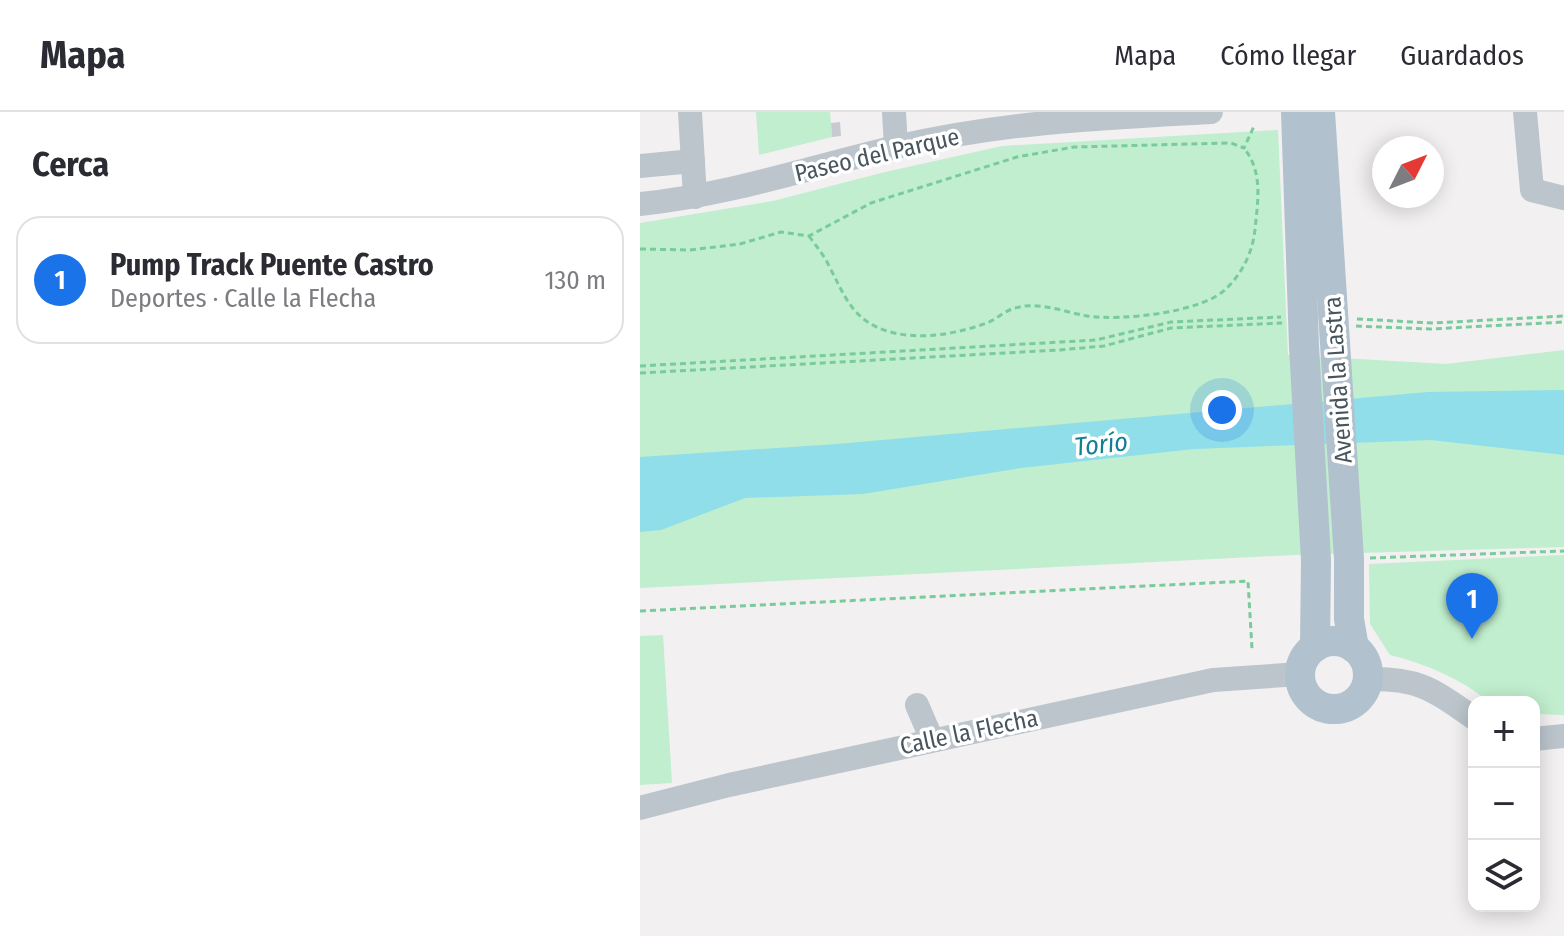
<!DOCTYPE html>
<html lang="es">
<head>
<meta charset="utf-8">
<style>
	body { margin:0; font-family:"Fira Sans Condensed",sans-serif; background:#f2f2f3; color:#2b2b33 }
	.controls { position:absolute; right:24px; bottom:24px; display:grid; overflow:hidden; border-radius:16px; box-shadow:0 4px 20px #0003 }
	.controls button { width:72px; height:72px; display:grid; place-items:center; padding:0; border:0; border-bottom:2px solid #e1e1e2; background:#fff; color:#2b2b33; font:40px sans-serif }
	.compass { position:absolute; left:732px; top:24px; width:72px; height:72px; border-radius:50%; background:#fff; box-shadow:0 4px 20px #0003; rotate:48deg }
	.you { position:absolute; left:582px; top:298px; width:28px; height:28px; margin:-20px; border:6px solid #fff; border-radius:50%; background:#1a73e8; box-shadow:0 0 0 12px #1a73e833 }
	.badge { display:grid; place-items:center; width:52px; height:52px; border-radius:50%; background:#1a73e8; color:#fff; font-size:26px; font-weight:700 }
	.pin { position:absolute; translate:-50% -66px; filter:drop-shadow(0 2px 4px #0008) }
	.pin::after { content:''; position:absolute; top:42px; width:28px; height:24px; background:inherit; clip-path:polygon(0 0,100% 0,50% 100%) }
	.list { margin:0; padding:0; list-style:none }
	h2 { display:flex; justify-content:space-between; align-items:center; height:104px; margin:0; padding:0 32px; font-size:34px }
	h2 small { font-size:26px; font-weight:400; color:#7c7c81 }
	.list li { display:grid; grid-template-columns:52px 1fr auto; gap:24px; align-items:center; box-sizing:border-box; height:128px; margin:0 16px 16px; padding:0 16px; border:2px solid #e1e1e2; border-radius:24px }
	.list b { display:block; font-size:30px; white-space:nowrap }
	.list p { margin:0; font-size:26px; white-space:nowrap; color:#7c7c81 }
	.list em { font-size:26px; font-style:normal; color:#7c7c81 }
	.icon { flex:none; width:44px; height:44px; fill:none; stroke:currentColor; stroke-width:2; stroke-linecap:round; stroke-linejoin:round }
	.map { position:relative; flex:none; width:924px; height:824px; overflow:hidden }
	header { display:flex; align-items:center; gap:48px; box-sizing:border-box; height:112px; padding:0 40px; background:#fff; border-bottom:2px solid #e1e1e2 }
	header strong { font-size:38px }
	nav { display:flex; gap:44px; margin-inline-start:auto; font-size:28px }
	main { display:flex }
	aside { flex:1; background:#fff }
	.map>svg:first-child { display:block }
	.green { fill:#c0eece }
	.water { fill:#8fdee9 }
	.building { fill:#c7cbcf }
	.lines { fill:none; stroke-linecap:round; stroke-linejoin:round }
	.path { stroke:#79cb9c; stroke-width:3; stroke-dasharray:6 4; stroke-linecap:butt }
	.minor { stroke:#bcc5cc; stroke-width:24 }
	.major { stroke:#b1c1cd; stroke-width:30 }
	.labels { text-anchor:middle; stroke-width:7; stroke-linejoin:round; paint-order:stroke }
	.street-label { font-size:24px; fill:#48555d; stroke:#fff }
	.water-label { font-size:26px; font-style:italic; fill:#118090; stroke:#fff }
</style>
</head>
<body>
<header>
<strong>Mapa</strong>
<nav><a>Mapa</a><a>Cómo llegar</a><a>Guardados</a></nav>
</header>
<main>
<aside>
<h2>Cerca<small></small></h2>
<ul class="list">
<li><span class="badge">1</span><div><b>Pump Track Puente Castro</b><p>Deportes · Calle la Flecha</p></div><em>130 m</em></li>
</ul>
</aside>
<div class="map">
<svg width="924" height="824" viewBox="0 0 924 824">
	<rect width="100%" height="100%" fill="#f2f0f0"/>
	<g class="green">
		<path d="M 116,0 L 190,0 L 192,25 L 119,43 Z"/>
		<path d="M 638,18 L 648,243 L 806,252 L 924,238 L 924,435 L 653,443 L 0,476 L 0,111 L 133,89 L 241,61 L 362,34 Z"/>
		<path d="M 924,443 L 924,603 L 894,602 L 894,590 L 849,590 C 820,566 786,552 750,543 L 730,512 L 729,452 Z"/>
		<path d="M 23,523 L 32,671 L 0,673 L 0,524 Z"/>
	</g>
	<path class="water" d="M 924,278 L 924,343 L 791,328 L 554,337 L 381,356 L 223,382 L 105,386 L 21,418 L 0,420 L 0,345 L 197,332 L 788,280 Z"/>
	<path class="building" d="M 200,10 L 201,24 L 192,25 L 191,11 Z"/>
	<g class="lines">
		<g class="path">
			<path d="M 169,124 C 176,134 184,143 189,154 C 205,184 212,208 247,219 C 279,229 318,222 349,210 C 358,206 366,198 375,196 C 399,189 424,200 447,204 C 480,209 563,201 587,176 C 603,160 613,139 615,117 C 618,88 623,60 604,36"/>
			<path d="M 0,137 L 50,138 L 100,132 L 141,120 L 169,124 L 231,91 L 377,45 L 434,35 L 591,31 L 604,36 L 615,12"/>
			<path d="M 717,207 L 793,211 L 924,204"/>
			<path d="M 716,214 L 790,217 L 924,210"/>
			<path d="M 0,254 L 456,228 L 531,210 L 641,205"/>
			<path d="M 0,261 L 419,238 L 464,234 L 531,216 L 642,211"/>
			<path d="M 730,446 L 924,439"/>
			<path d="M 0,499 L 608,469 L 612,537"/>
		</g>
		<g class="minor">
			<path d="M 50,0 L 55,85"/>
			<path d="M 254,0 L 256,35"/>
			<path d="M 885,0 L 892,78 L 924,86"/>
			<path d="M 0,54 L 53,49"/>
			<path d="M 0,92 C 88,83 171,55 256,35 C 362,10 463,6 571,0"/>
			<path d="M 728,567 C 780,566 793,578 834,606"/>
			<path d="M 277,593 L 292,628"/>
			<path d="M 894,627 L 924,624"/>
			<path d="M 0,696 L 89,673 L 573,568 L 660,562"/>
		</g>
		<g class="major">
			<path d="M 656,0 L 664,234 L 676,448 L 675,535"/>
			<path d="M 680,0 L 709,447 L 709,507 L 714,536"/>
			<circle cx="694" cy="563" r="34"/>
		</g>
	</g>
	<g class="labels">
		<g class="street-label">
			<text transform="translate(237 43) rotate(-13)" y="8">Paseo del Parque</text>
			<text transform="translate(698 268) rotate(-94)" y="8">Avenida la Lastra</text>
			<text transform="translate(329 620) rotate(-12)" y="8">Calle la Flecha</text>
		</g>
		<g class="water-label">
			<text transform="translate(461 332) rotate(-6)" y="9">Torío</text>
		</g>
	</g>
</svg>
<div class="controls">
<button>+</button>
<button>−</button>
<button><svg class="icon" aria-label="layers" viewBox="0 0 24 24"><path d="M12 4l9 5-9 5-9-5zM3 14l9 5 9-5"/></svg></button>
</div>
<svg class="compass" viewBox="-18 -18 36 36"><path d="M0-13l5 13h-10z" fill="#e53935"/><path d="M0 13l5-13h-10z" fill="#7c7c81"/></svg>
<div class="you"></div>
<div class="pin badge" style="left:832px;top:527px">1</div>
</div>
</main>
</body>
</html>
